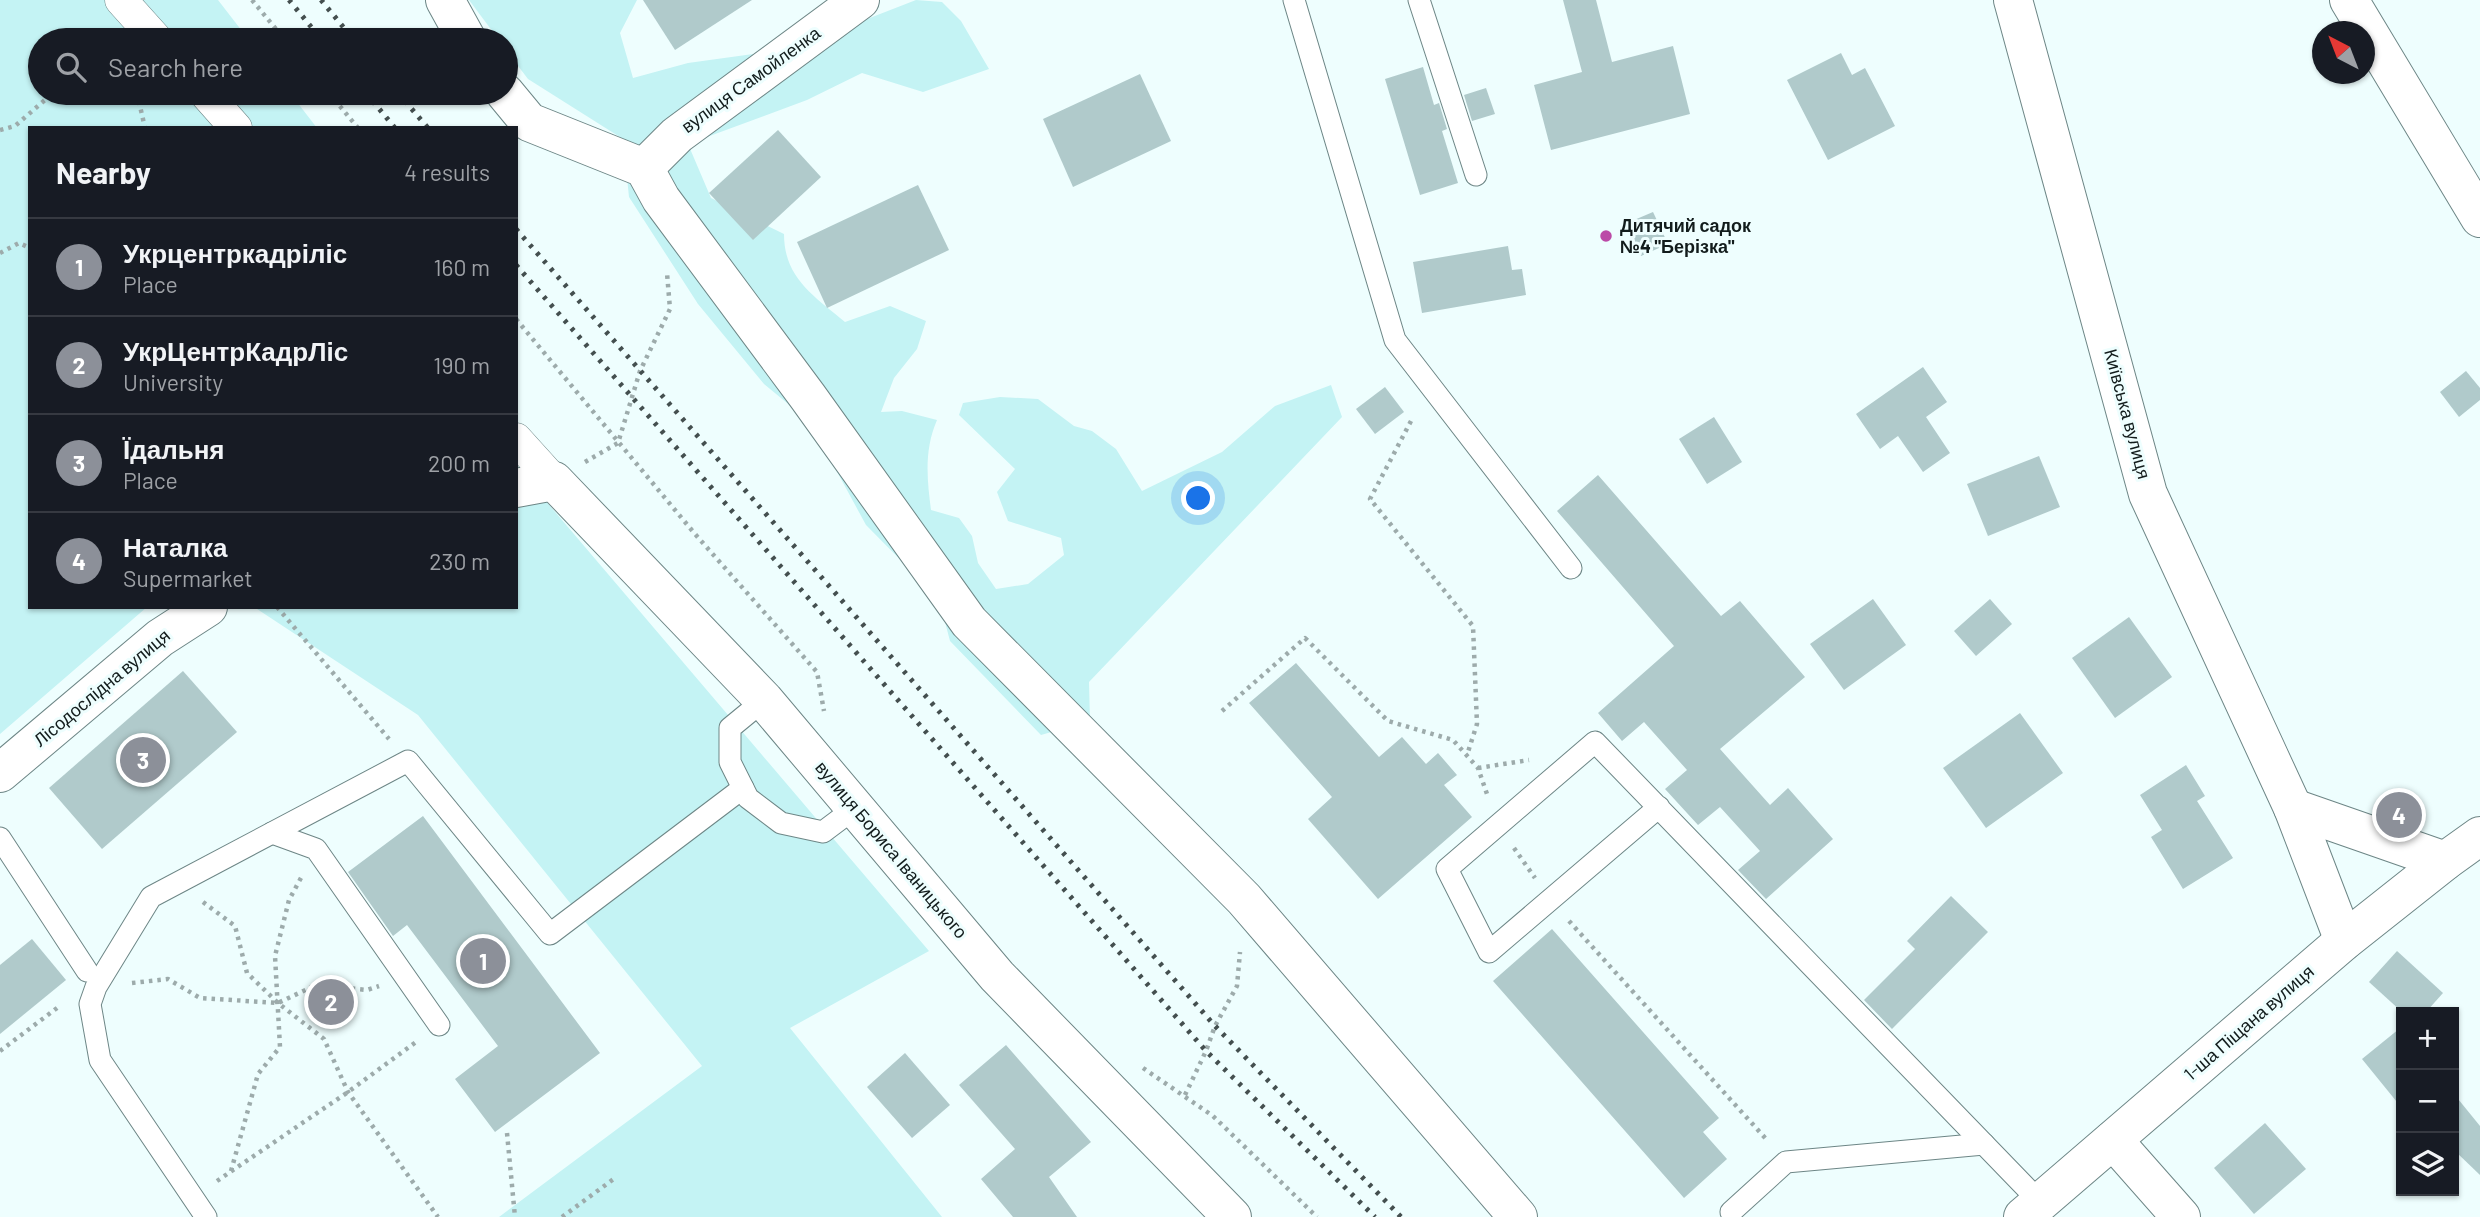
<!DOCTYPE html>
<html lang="en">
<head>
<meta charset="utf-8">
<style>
	body { margin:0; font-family:Barlow,sans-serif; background:#20242c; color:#f1f3f6 }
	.controls { position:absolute; right:21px; bottom:21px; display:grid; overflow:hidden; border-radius:0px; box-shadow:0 2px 5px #0004 }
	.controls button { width:63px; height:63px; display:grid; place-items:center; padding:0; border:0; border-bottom:2px solid #363941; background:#171b24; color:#f1f3f6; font:35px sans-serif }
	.compass { position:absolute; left:2312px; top:21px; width:63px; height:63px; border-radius:50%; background:#171b24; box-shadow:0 2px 5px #0004; rotate:318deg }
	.you { position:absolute; left:1199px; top:499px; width:24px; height:24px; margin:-18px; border:5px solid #fff; border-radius:50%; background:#1a73e8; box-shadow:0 0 0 10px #1a73e833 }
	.badge { display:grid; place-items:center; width:46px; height:46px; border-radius:50%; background:#8c9099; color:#fff; font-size:23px; font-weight:700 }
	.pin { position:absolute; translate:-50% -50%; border:4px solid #fff; box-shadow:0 2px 7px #0006 }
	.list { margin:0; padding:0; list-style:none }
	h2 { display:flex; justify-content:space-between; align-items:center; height:91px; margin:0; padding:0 28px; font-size:30px }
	h2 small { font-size:23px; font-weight:400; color:#9ea1a6 }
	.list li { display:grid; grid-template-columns:46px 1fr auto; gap:21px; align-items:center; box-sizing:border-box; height:98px; padding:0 28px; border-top:2px solid #363941 }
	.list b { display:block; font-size:26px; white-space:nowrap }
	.list p { margin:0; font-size:23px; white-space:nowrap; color:#9ea1a6 }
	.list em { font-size:23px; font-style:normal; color:#9ea1a6 }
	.icon { flex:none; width:38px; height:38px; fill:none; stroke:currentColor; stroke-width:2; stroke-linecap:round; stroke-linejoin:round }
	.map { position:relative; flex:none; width:2480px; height:1217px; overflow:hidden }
	.search { position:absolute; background:#171b24; box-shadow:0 2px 5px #0004; left:28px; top:28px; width:490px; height:77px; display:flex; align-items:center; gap:18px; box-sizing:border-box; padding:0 24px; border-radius:38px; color:#9ea1a6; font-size:26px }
	.panel { position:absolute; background:#171b24; box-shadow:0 2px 5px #0004; left:28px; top:126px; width:490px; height:483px; border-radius:0px }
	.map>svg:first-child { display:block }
	.green { fill:#c4f3f4 }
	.building { fill:#b0cacb }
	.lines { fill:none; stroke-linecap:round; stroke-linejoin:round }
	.service-casing { stroke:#6d8686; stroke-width:23 }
	.pedestrian-casing { stroke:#6d8686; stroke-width:33 }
	.minor-casing { stroke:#6d8686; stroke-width:40 }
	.path { stroke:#9dabab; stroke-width:4.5; stroke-dasharray:3.5 5; stroke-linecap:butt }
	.service { stroke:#fff; stroke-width:21 }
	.pedestrian { stroke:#fff; stroke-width:32 }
	.minor { stroke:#fff; stroke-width:38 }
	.rail { stroke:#444f4f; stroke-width:5; stroke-dasharray:3.5 7; stroke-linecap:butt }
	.poi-dot { fill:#bb4aa7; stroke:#eefefe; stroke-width:2.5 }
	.labels { text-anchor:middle; stroke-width:6; stroke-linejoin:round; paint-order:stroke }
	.street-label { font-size:18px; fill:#121c1c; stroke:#eefefe }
	.poi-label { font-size:18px; font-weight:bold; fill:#121c1c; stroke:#eefefe; text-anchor:start }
</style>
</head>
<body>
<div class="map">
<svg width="2480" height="1217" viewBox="0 0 2480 1217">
	<rect width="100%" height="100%" fill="#eefefe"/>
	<g class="green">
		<path d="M 0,0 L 218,0 L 249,40 L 40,40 L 40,93 L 290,93 L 317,128 L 30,128 L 30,607 L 147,607 L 0,734 Z"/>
		<path d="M 469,0 L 637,0 L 620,33 L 633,78 L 688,63 L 790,49 L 916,0 L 942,2 L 961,21 L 989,69 L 923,92 L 862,73 L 807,100 L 688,144 L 711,198 L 784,234 C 784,278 814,296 845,322 L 890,306 L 926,321 L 917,349 L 894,378 L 881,412 L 902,411 L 937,420 C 924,450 927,479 931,510 L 959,518 L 972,536 L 978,563 L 996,589 L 1028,584 L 1064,555 L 1061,538 L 1008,521 L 997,492 L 1015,469 L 959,415 L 963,403 L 1000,397 L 1038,399 L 1074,426 L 1092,431 L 1116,449 L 1142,491 L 1222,452 L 1275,406 L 1331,385 L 1342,417 L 1089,682 L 1090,721 L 1041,735 L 950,641 L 939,599 L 866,525 L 810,422 L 764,384 L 698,304 L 629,197 L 623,139 L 528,79 L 506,50 L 506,40 L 499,40 Z"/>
		<path d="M 516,466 L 929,951 L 790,1028 L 942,1217 L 499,1217 L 702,1066 L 418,715 L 254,607 L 516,607 Z"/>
	</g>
	<g class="building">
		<path d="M 643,0 L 752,0 L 675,50 Z"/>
		<path d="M 1563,0 L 1596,0 L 1612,62 L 1673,46 L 1690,114 L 1551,150 L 1534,85 L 1582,72 Z"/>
		<path d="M 1841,53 L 1852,75 L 1865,68 L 1895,126 L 1828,160 L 1787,80 Z"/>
		<path d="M 1423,67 L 1434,105 L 1439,103 L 1447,129 L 1442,131 L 1458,183 L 1420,195 L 1385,79 Z"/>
		<path d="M 1140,74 L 1171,141 L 1073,187 L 1043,119 Z"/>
		<path d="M 1486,88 L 1495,114 L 1472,121 L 1464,95 Z"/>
		<path d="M 778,130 L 821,177 L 753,240 L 709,193 Z"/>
		<path d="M 918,185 L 949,250 L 827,308 L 797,242 Z"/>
		<path d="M 1653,212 L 1668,244 L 1641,256 L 1627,223 Z"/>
		<path d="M 1508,246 L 1512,270 L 1522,269 L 1526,295 L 1422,313 L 1413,262 Z"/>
		<path d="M 1923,367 L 1947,402 L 1926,417 L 1950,453 L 1923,472 L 1898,436 L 1880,449 L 1856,414 Z"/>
		<path d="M 2466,371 L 2480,388 L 2480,400 L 2459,417 L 2440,392 Z"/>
		<path d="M 1385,387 L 1404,412 L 1375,434 L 1356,409 Z"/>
		<path d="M 1714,417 L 1742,462 L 1707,484 L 1679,439 Z"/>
		<path d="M 2039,456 L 2060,507 L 1988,536 L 1967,484 Z"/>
		<path d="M 1598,475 L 1721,616 L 1740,601 L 1805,677 L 1720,749 L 1770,805 L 1788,788 L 1833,839 L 1766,899 L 1738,870 L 1760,851 L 1720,807 L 1698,825 L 1665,789 L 1687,770 L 1644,722 L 1622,741 L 1598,713 L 1674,646 L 1557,511 Z"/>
		<path d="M 1873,599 L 1906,645 L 1844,690 L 1810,644 Z"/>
		<path d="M 1990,599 L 2012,624 L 1976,656 L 1954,631 Z"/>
		<path d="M 2129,617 L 2172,677 L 2115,718 L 2072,658 Z"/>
		<path d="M 1296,663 L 1379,757 L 1402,737 L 1426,764 L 1438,753 L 1457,775 L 1444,785 L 1472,817 L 1378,899 L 1308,819 L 1332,797 L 1249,703 Z"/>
		<path d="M 183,671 L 237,732 L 102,849 L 49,788 Z"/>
		<path d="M 2020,713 L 2063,773 L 1986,828 L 1943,768 Z"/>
		<path d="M 2186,765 L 2205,796 L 2197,801 L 2233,858 L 2183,889 L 2151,837 L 2162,830 L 2140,795 Z"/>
		<path d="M 423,816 L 600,1053 L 495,1132 L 455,1079 L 498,1046 L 407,925 L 393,936 L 348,872 Z"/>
		<path d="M 1951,896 L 1988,932 L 1892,1029 L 1864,1000 L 1915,949 L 1907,941 Z"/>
		<path d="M 1552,929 L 1719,1118 L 1703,1132 L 1727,1159 L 1684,1198 L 1493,981 Z"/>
		<path d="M 32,939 L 66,980 L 0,1034 L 0,965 Z"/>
		<path d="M 2397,951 L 2443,993 L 2426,1012 L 2402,1012 L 2369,982 Z"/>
		<path d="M 2399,1029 L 2401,1031 L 2401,1107 L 2362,1059 Z"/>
		<path d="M 1006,1045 L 1091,1142 L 1049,1177 L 1077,1217 L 1013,1217 L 981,1179 L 1015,1149 L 959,1085 Z"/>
		<path d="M 905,1053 L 950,1105 L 912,1138 L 867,1087 Z"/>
		<path d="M 2454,1094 L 2480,1126 L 2480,1175 L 2454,1150 Z"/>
		<path d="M 2265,1123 L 2306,1169 L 2254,1214 L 2214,1168 Z"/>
	</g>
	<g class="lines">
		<defs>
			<g id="service">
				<path d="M 1294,0 L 1395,340 L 1571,568"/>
				<path d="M 1419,0 L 1476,175"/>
				<path d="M 764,700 L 730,728 L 730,762 L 748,798 L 781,823 L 823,832 L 855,808"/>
				<path d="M 1659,807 L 1489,952 L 1447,869 L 1595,742 C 1744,895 1892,1048 2039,1201"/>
				<path d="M 272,833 L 316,849 L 439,1025"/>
				<path d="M 0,838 L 87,971"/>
				<path d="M 1731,1212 L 1786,1162 L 1984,1144"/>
				<path d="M 206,1217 L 100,1060 L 90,1004 L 96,987 L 151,897 L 408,761 L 550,934 L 743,788"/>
			</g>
			<g id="pedestrian">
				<path d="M 121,0 L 157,40"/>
				<path d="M 205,93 L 236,128"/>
				<path d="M 516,439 L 554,481"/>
			</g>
			<g id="minor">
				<path d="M 445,0 L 467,40"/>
				<path d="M 2013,0 L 2148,494 L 2293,808"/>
				<path d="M 2349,0 L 2480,218"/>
				<path d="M 505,93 L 529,122 L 644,168 L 661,199 L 808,397 L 969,622 L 1244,899 L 1518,1217"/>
				<path d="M 644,168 L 677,135 L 860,0"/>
				<path d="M 516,488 L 554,481 L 764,700 L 997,976 L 1232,1217"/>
				<path d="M 0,773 L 160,638 L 208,607"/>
				<path d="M 2344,941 L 2293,808 L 2445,861"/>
				<path d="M 2113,1140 L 2181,1217"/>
				<path d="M 2023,1217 L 2344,941 L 2445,861 L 2480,836"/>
			</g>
		</defs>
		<use href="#service" class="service-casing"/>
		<use href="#pedestrian" class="pedestrian-casing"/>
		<use href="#minor" class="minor-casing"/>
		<g class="path">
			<path d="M 252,0 L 285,40"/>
			<path d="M 137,93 L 145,128"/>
			<path d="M 329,93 L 358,128"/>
			<path d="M 0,130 L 15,126 L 53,93"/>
			<path d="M 0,253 L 19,243 L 30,248"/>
			<path d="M 516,319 L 695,534 L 817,672 L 824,711"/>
			<path d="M 1411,421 L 1370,499 L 1473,626 L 1477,724 L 1467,755"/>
			<path d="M 585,462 L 618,443 L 640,371 L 670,309 L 667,273"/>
			<path d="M 277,607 L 389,739"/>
			<path d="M 1222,711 L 1305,638 L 1388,721 L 1453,740 L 1478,768 L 1488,797"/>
			<path d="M 1478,768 L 1529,760"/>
			<path d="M 1514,848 L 1535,878"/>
			<path d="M 203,902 L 235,926 L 247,973 L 278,1003 L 324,1039 L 348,1092 L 438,1217"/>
			<path d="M 1569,921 L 1767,1140"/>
			<path d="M 132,983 L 168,979 L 200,998 L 278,1003 L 316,985 L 367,990 L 379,986"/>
			<path d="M 0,1051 L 61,1005"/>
			<path d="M 1143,1068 L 1213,1116 L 1317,1217"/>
			<path d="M 1185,1095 L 1206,1051 L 1215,1026 L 1237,986 L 1240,952"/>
			<path d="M 507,1133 L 515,1217"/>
			<path d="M 231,1171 L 258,1074 L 280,1047 L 275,956 L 289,900 L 302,876"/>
			<path d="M 217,1181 L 348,1092 L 416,1042"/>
			<path d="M 562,1217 L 615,1178"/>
		</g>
		<use href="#service" class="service"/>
		<use href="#pedestrian" class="pedestrian"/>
		<use href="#minor" class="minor"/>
		<g class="rail">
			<path d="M 289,0 L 322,40"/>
			<path d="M 321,0 L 354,40"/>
			<path d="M 366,93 L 395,128"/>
			<path d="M 398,93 L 428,128"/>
			<path d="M 516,229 L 1215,1026 L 1401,1217"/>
			<path d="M 516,265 L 1206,1051 L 1375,1217"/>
		</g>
	</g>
	<circle class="poi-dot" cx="1606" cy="236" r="7"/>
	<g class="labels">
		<g class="street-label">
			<text transform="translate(751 80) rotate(-36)" y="6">вулиця Самойленка</text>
			<text transform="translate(2127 414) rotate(75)" y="6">Київська вулиця</text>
			<text transform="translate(102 688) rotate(-40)" y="6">Лісодослідна вулиця</text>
			<text transform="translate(891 850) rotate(50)" y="6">вулиця Бориса Іваницького</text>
			<text transform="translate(2249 1023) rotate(-41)" y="6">1-ша Піщана вулиця</text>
		</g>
		<g class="poi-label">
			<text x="1620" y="232">Дитячий садок<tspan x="1620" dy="21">№4 "Берізка"</tspan></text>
		</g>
	</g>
</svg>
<div class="controls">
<button>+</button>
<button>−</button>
<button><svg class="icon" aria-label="layers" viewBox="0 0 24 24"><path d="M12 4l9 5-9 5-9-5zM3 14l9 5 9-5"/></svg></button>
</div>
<svg class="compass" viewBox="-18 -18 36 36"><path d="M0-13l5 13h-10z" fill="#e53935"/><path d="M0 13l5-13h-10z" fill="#9ea1a6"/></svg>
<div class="you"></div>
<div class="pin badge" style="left:483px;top:961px">1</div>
<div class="pin badge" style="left:331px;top:1002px">2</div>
<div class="pin badge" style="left:143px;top:760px">3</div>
<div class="pin badge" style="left:2399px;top:815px">4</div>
<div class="search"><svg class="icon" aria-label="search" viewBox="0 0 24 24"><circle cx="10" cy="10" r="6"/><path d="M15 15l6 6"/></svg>Search here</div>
<section class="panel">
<h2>Nearby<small>4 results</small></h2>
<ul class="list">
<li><span class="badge">1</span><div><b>Укрцентркадріліс</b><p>Place</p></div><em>160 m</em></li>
<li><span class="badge">2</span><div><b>УкрЦентрКадрЛіс</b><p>University</p></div><em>190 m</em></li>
<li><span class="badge">3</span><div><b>Їдальня</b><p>Place</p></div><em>200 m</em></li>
<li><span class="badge">4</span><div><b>Наталка</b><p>Supermarket</p></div><em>230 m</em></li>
</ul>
</section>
</div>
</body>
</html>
